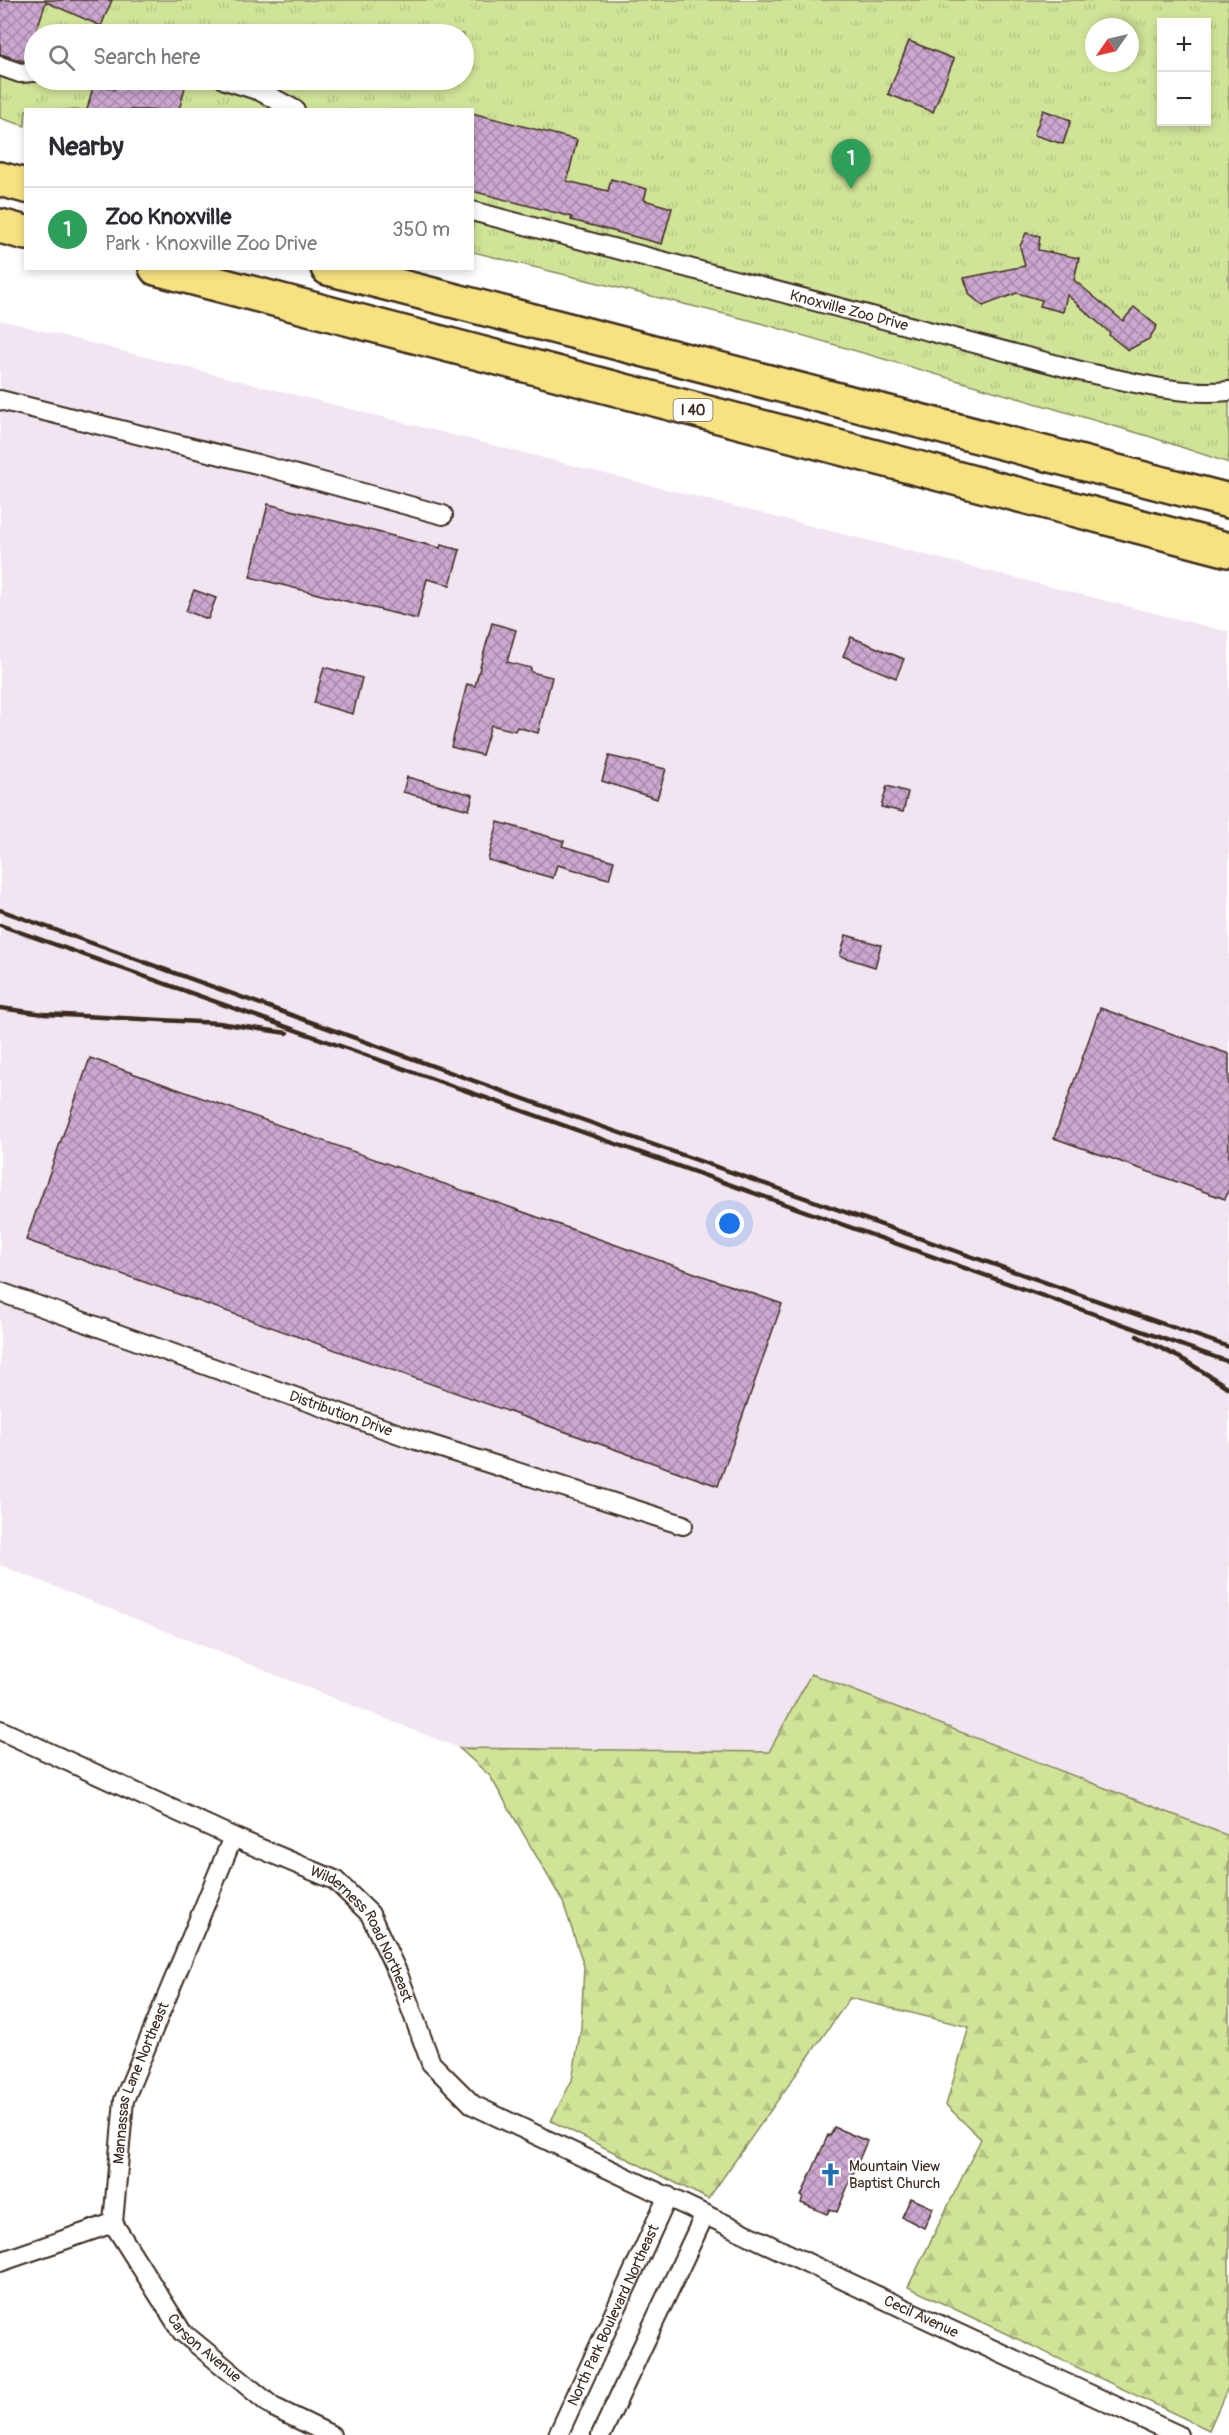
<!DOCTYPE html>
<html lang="en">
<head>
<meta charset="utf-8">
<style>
	body { margin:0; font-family:Pangolin,sans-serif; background:#f2f2f3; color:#2b2b33 }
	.controls { position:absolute; right:18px; top:18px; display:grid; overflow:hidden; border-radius:0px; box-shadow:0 3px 9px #0003 }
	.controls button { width:54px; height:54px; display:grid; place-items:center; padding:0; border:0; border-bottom:2px solid #e1e1e2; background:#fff; color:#2b2b33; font:30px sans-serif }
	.compass { position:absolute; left:1085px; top:18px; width:54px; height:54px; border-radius:50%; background:#fff; box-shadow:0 3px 9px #0003; rotate:236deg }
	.you { position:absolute; left:730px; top:1224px; width:21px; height:21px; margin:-15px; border:4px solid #fff; border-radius:50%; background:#1a73e8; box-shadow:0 0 0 9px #1a73e833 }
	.badge { display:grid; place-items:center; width:39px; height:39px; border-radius:50%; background:#2563eb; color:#fff; font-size:20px; font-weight:700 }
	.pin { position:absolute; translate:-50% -50px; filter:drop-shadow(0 2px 3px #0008) }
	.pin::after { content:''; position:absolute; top:32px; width:21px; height:18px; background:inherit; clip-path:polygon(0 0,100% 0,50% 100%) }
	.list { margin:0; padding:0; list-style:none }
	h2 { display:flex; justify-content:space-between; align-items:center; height:78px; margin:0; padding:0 24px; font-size:26px }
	h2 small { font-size:20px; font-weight:400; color:#7c7c81 }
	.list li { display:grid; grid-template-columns:39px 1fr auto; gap:18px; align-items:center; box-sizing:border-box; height:84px; padding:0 24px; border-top:2px solid #e1e1e2 }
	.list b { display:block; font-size:22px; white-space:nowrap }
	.list p { margin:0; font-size:20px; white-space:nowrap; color:#7c7c81 }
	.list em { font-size:20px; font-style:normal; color:#7c7c81 }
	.icon { flex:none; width:33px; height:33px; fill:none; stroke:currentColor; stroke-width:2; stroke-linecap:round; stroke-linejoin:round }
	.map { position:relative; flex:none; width:1229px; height:2435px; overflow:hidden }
	.search { position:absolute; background:#fff; box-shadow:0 3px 9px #0003; left:24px; top:24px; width:450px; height:66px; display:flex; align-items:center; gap:15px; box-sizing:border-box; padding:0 21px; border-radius:33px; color:#7c7c81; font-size:22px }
	.panel { position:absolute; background:#fff; box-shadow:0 3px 9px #0003; left:24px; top:108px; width:450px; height:162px; border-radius:0px }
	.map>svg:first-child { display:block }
	.built { fill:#f0e5f1 }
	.forest { fill:url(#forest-firs); stroke:#86875b; stroke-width:1.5 }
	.park { fill:url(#park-tufts); stroke:#86875b; stroke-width:1.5; fill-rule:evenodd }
	.building { fill:url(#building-cross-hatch); stroke:#3b2a1e; stroke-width:1.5 }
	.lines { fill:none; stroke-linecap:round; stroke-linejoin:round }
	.street-casing { stroke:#3b2a1e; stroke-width:22 }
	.highway-casing { stroke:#3b2a1e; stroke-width:38 }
	.street { stroke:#fff; stroke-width:18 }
	.highway { stroke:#f7e281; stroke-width:33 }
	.rail { stroke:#3b2a1e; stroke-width:4.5 }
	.labels { text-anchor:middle; stroke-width:4.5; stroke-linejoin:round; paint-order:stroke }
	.shield { fill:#fff; stroke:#766a62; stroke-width:1.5 }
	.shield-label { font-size:14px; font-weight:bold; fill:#3b2a1e }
	.street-label { font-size:15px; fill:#3b2a1e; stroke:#fff }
	.poi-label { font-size:15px; fill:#3b2a1e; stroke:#fff; text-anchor:start }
</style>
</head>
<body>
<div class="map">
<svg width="1229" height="2435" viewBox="0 0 1229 2435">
	<defs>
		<pattern id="forest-firs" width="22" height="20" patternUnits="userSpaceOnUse" patternTransform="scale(1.5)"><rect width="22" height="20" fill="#d0e498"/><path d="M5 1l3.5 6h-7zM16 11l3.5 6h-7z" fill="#b4c483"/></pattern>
		<pattern id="park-tufts" width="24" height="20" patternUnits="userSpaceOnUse" patternTransform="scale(1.5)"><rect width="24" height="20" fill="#d0e498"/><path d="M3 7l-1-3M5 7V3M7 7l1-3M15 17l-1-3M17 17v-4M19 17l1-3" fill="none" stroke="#b4c483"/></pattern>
		<pattern id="building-cross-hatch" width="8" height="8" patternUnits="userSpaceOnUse" patternTransform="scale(1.5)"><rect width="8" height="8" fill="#cca7d0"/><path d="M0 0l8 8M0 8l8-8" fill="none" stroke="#a788a8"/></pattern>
	</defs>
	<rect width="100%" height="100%" fill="#fff"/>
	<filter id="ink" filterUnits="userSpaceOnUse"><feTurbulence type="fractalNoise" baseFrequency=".0167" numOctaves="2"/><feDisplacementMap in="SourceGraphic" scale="12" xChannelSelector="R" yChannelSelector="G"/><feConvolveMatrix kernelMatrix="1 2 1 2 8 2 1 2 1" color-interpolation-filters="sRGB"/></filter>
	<g filter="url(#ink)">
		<path class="built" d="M 0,320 L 1229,632 L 1229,1836 L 812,1675 L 769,1752 L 459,1748 L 0,1565 Z"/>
		<path class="forest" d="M 811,1674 L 1229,1836 L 1229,2385 L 1209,2430 L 908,2287 L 981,2139 L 946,2105 L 969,2027 L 850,1998 L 708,2199 L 551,2121 L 572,2080 L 581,2028 L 584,1966 L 563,1902 L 490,1776 L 459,1748 L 769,1752 Z"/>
		<path class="park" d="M 0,0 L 1229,0 L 1229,463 L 1148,436 L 753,321 L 473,252 L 472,110 L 26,110 L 25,126 L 0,118 ZM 1162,22 L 1206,22 L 1206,122 L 1162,122 ZM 1094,27 L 1130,27 L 1130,63 L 1094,63 ZM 34,34 L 464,34 L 464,80 L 34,80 Z"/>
		<g class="building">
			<path d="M 0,0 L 112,0 L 101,26 L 46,2 L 26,61 L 23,61 L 0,54 Z"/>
			<path d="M 909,41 L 954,59 L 933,112 L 888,94 Z"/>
			<path d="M 117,80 L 187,80 L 179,110 L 87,110 L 94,83 L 114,89 Z"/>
			<path d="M 1043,110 L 1071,120 L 1063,144 L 1034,135 Z"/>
			<path d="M 472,113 L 577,140 L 567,181 L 608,191 L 611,179 L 647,189 L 644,200 L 672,208 L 662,244 L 571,220 L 572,217 L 472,191 Z"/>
			<path d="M 1026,233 L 1040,236 L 1038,250 L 1079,258 L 1074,280 L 1123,321 L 1134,307 L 1157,326 L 1149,339 L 1128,350 L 1109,335 L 1110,333 L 1067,295 L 1063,312 L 1040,306 L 1042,300 L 1017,293 L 983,306 L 970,295 L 964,278 L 1025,266 L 1020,246 Z"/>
			<path d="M 268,504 L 440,548 L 441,545 L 460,550 L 450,585 L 427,579 L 417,619 L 250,577 Z"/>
			<path d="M 194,590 L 216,598 L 208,619 L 186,611 Z"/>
			<path d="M 492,623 L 516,630 L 507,662 L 531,668 L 531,672 L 552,677 L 538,733 L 517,727 L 515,731 L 491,725 L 482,755 L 451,747 L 467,684 L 475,686 Z"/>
			<path d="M 851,637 L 904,659 L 896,678 L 843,656 Z"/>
			<path d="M 324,667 L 362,678 L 353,714 L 314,703 Z"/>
			<path d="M 609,756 L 666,769 L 657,799 L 602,781 Z"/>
			<path d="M 407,777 L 473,795 L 469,810 L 403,792 Z"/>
			<path d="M 887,786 L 908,792 L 903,812 L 881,807 Z"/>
			<path d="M 498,822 L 564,841 L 562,846 L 614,861 L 609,879 L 557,865 L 553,878 L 488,860 Z"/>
			<path d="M 846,935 L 881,945 L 875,967 L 840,956 Z"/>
			<path d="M 1100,1008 L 1229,1054 L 1229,1189 L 1225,1199 L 1054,1138 Z"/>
			<path d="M 90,1058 L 782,1304 L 718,1486 L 26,1240 Z"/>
			<path d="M 834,2127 L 867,2141 L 837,2212 L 830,2209 L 827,2214 L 801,2203 L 803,2197 L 801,2196 L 828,2135 L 830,2136 Z"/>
			<path d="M 911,2198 L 933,2208 L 924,2228 L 902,2217 Z"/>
		</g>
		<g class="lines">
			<defs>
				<g id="street">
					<path d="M 0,66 L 20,73 L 34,72"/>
					<path d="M 225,80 L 260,91 L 295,110"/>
					<path id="s1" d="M 472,211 L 1084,372 C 1132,382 1179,396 1229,391"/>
					<path d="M 0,400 L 257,464 L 443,515"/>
					<path id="s2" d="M 0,1292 L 413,1439 L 683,1525"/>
					<path id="s3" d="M 0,1730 L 233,1837 L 335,1880 L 370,1914 L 398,1974 L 431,2063 L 473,2105 L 905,2309 L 1178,2435"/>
					<path id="s4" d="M 113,2223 L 124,2100 L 233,1837"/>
					<path id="s5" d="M 113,2223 L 182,2332 L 273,2407 L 331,2435"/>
					<path d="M 0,2262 L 113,2223"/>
					<path id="s6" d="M 558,2435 L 668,2196"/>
					<path d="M 601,2435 L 705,2214"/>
				</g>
				<g id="highway">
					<path d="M 0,179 L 26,186"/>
					<path d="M 0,226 L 26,233"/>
					<path d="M 156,268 L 1229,550"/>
					<path d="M 328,268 L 1229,501"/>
				</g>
			</defs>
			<use href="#street" class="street-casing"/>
			<use href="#highway" class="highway-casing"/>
			<use href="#street" class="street"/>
			<use href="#highway" class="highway"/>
			<g class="rail">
				<path d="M 0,910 L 566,1114 L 1229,1347"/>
				<path d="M 0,925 L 1229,1362"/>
				<path d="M 0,1008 L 44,1014 L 219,1023 L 287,1033"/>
				<path d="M 1137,1336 L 1184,1360 L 1229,1388"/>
			</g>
		</g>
	</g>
	<defs>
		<symbol id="church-bare" viewBox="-9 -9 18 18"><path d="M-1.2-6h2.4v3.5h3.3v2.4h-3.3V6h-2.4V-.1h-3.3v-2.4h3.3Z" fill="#1f6fb2" stroke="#fff" stroke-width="2.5" paint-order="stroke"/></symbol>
	</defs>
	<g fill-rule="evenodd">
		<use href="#church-bare" x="814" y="2158" width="33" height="33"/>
	</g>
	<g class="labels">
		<rect class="shield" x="673.5" y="399" width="39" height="22" rx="4.5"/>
		<g class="shield-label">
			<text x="693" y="415">I 40</text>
		</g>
		<g class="street-label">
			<text dy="5" stroke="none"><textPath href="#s1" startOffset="390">Knoxville Zoo Drive</textPath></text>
			<text dy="5" stroke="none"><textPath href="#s2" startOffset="362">Distribution Drive</textPath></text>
			<text dy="5" stroke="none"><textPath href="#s3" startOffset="426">Wilderness Road Northeast</textPath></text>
			<text dy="5" stroke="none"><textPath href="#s4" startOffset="144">Mannassas Lane Northeast</textPath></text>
			<text dy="5" stroke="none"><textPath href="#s6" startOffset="132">North Park Boulevard Northeast</textPath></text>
			<text dy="5" stroke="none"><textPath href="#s3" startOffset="1132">Cecil Avenue</textPath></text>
			<text dy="5" stroke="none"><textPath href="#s5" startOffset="156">Carson Avenue</textPath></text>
		</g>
		<g class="poi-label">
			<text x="849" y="2171">Mountain View<tspan x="849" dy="17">Baptist Church</tspan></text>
		</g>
	</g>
</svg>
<div class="controls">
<button>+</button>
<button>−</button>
</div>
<svg class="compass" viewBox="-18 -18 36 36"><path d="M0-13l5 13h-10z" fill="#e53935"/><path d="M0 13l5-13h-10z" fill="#7c7c81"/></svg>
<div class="you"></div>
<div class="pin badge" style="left:851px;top:189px;background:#2e9e5b">1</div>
<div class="search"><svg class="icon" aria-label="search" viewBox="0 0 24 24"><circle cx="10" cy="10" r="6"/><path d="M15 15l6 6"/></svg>Search here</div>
<section class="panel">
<h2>Nearby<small></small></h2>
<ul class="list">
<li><span class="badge" style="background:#2e9e5b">1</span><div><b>Zoo Knoxville</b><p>Park · Knoxville Zoo Drive</p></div><em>350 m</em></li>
</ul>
</section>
</div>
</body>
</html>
